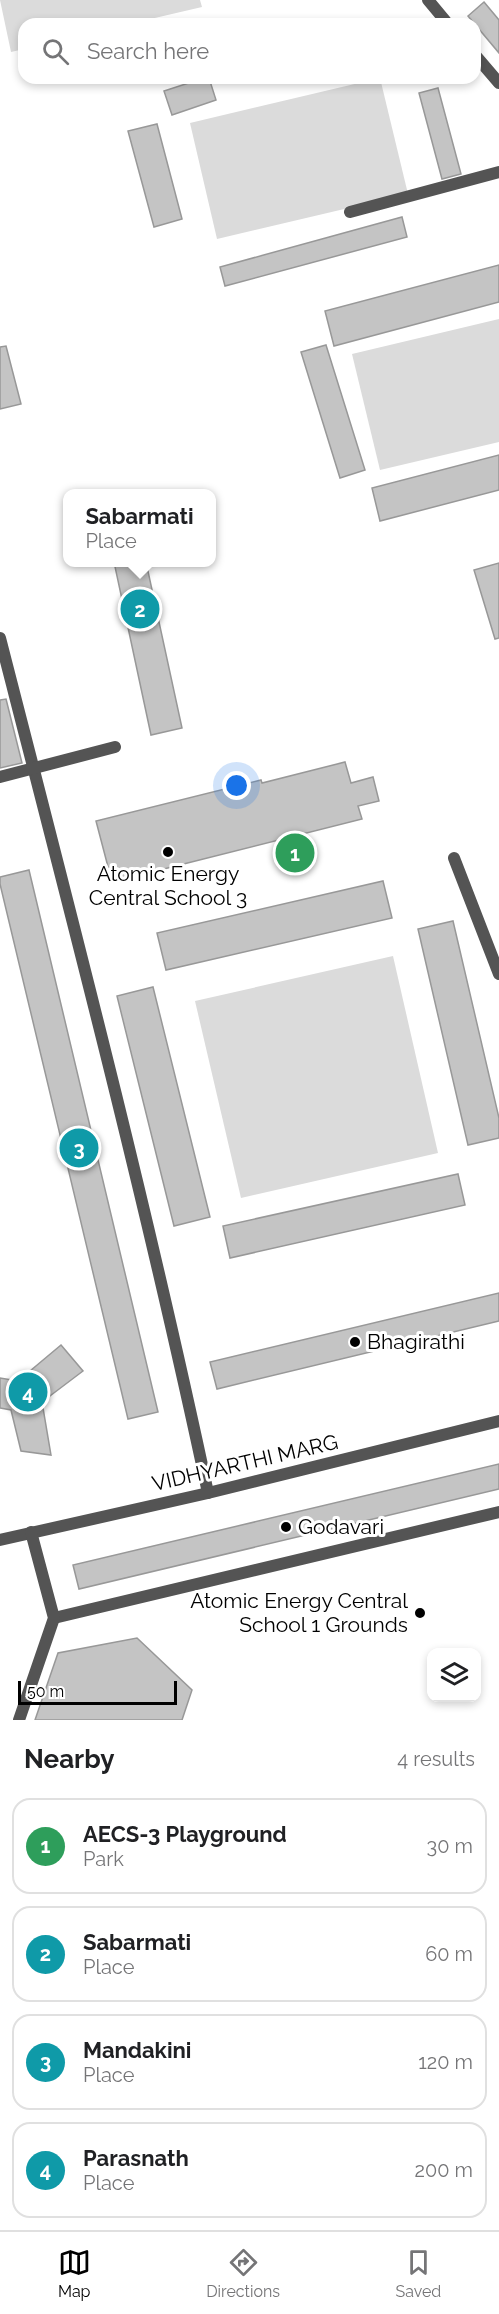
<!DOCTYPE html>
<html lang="en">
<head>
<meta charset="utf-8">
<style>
	body { margin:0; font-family:Raleway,sans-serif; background:#f2f2f2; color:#202124 }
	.controls { position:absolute; right:18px; bottom:18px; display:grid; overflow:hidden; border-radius:12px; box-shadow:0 3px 9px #0003 }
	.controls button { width:54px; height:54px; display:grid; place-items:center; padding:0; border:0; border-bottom:2px solid #e0e0e0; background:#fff; color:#202124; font:30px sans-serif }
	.scale { position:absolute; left:18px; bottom:15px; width:159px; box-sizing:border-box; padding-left:6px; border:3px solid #000; border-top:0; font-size:16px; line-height:21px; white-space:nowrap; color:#000; -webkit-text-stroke:4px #fff; paint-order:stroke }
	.you { position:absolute; left:237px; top:786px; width:21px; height:21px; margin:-15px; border:4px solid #fff; border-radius:50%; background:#1a73e8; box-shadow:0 0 0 9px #1a73e833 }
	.badge { display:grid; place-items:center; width:39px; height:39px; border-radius:50%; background:#000; color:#fff; font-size:20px; font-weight:700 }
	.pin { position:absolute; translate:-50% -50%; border:3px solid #fff; box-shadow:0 2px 6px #0006 }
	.popup { position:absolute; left:63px; top:489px; width:153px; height:78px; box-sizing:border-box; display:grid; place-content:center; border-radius:12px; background:#fff; filter:drop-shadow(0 2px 4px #0005); font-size:20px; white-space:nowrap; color:#757577 }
	.popup b { font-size:22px; color:#202124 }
	.popup::after { content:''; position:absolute; left:50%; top:100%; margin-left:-12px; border:12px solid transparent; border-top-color:#fff }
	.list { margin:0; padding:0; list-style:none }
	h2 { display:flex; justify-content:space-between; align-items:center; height:78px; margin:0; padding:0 24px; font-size:26px }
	h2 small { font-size:20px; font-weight:400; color:#757577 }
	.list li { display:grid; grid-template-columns:39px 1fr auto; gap:18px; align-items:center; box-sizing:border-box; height:96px; margin:0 12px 12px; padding:0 12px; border:2px solid #e0e0e0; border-radius:18px }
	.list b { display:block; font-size:22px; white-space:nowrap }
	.list p { margin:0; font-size:20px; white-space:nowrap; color:#757577 }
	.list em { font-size:20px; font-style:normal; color:#757577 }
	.icon { flex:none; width:33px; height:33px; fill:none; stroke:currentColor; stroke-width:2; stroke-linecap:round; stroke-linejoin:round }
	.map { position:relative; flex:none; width:499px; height:1720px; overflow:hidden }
	.search { position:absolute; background:#fff; box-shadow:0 3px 9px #0003; left:18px; right:18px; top:18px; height:66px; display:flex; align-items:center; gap:15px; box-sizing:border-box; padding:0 21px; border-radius:18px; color:#757577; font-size:22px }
	.sheet { height:510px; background:#fff }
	nav { display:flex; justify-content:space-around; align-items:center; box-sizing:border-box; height:84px; border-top:2px solid #e0e0e0; background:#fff; font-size:16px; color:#757577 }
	nav a { display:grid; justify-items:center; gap:3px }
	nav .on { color:#000 }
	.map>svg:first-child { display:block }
	.green { fill:#dbdbdb }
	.building { fill:#c4c4c4; stroke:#989898; stroke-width:1.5 }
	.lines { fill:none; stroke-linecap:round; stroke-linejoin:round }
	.service { stroke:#545454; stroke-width:12 }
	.tertiary { stroke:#545454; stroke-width:12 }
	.poi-dot { fill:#000; stroke:#fff; stroke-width:2 }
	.labels { text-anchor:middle; stroke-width:6; stroke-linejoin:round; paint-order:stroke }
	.poi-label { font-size:21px; fill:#000; stroke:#fff; text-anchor:start }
	.street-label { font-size:21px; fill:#000; stroke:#fff }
</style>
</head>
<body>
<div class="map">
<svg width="499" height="1720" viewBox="0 0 499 1720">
	<rect width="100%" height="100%" fill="#fff"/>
	<g class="green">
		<path d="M 0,0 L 200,0 L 202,7 L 129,24 L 24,24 L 24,49 L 11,52 Z"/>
		<path d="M 380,78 L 408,194 L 217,239 L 190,123 Z"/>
		<path d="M 499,319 L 499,442 L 380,470 L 352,354 Z"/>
		<path d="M 393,956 L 438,1153 L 241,1198 L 195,1001 Z"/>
	</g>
	<g class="building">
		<path d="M 484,2 L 499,20 L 499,53 L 468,16 Z"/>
		<path d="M 204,78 L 209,78 L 216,100 L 172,115 L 164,91 Z"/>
		<path d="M 438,88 L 461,174 L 442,179 L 419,93 Z"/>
		<path d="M 157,124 L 182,219 L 154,227 L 128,131 Z"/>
		<path d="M 402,217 L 407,237 L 225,286 L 220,267 Z"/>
		<path d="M 499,265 L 499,302 L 334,346 L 325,311 Z"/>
		<path d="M 326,345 L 365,470 L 340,478 L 301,352 Z"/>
		<path d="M 6,346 L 21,404 L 0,409 L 0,347 Z"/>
		<path d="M 499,455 L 499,490 L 380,521 L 372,488 Z"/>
		<path d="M 114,562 L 146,562 L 182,728 L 151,735 Z"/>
		<path d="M 499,563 L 499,638 L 495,639 L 474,570 Z"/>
		<path d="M 6,699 L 22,763 L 0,768 L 0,700 Z"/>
		<path d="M 345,762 L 351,783 L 373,777 L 379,801 L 358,806 L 362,819 L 112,882 L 96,821 L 261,780 L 262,783 Z"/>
		<path d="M 29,870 L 158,1412 L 128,1419 L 0,884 L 0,877 Z"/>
		<path d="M 383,881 L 392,918 L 166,970 L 157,933 Z"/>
		<path d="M 453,921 L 499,1118 L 499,1138 L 468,1145 L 418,929 Z"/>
		<path d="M 153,987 L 210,1217 L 174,1226 L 117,996 Z"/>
		<path d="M 458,1174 L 465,1205 L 230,1258 L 223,1226 Z"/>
		<path d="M 499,1293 L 499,1321 L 217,1389 L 210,1362 Z"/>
		<path d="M 61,1345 L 83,1371 L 42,1402 L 51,1455 L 21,1451 L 11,1410 L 0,1408 L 0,1378 L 18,1381 Z"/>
		<path d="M 499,1464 L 499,1489 L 79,1589 L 73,1565 Z"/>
		<path d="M 137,1638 L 192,1690 L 182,1720 L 35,1720 L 58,1653 Z"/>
	</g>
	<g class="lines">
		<g class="service">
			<path d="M 350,212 L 499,172"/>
			<path d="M 0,638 C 73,922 147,1206 208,1493"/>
			<path d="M 0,777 L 115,747"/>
			<path d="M 454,858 L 499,974"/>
			<path d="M 0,1540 L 208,1493 L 499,1421"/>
			<path d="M 54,1618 L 499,1512"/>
			<path d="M 19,1720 L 54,1618 L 31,1532"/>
		</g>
		<g class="tertiary">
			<path d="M 428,0 L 448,24"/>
			<path d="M 475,55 L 499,83"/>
		</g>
	</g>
	<g class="poi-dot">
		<circle cx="168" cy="852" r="6"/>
		<circle cx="355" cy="1342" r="6"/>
		<circle cx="286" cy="1527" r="6"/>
		<circle cx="420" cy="1613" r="6"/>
	</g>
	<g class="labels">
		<g class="poi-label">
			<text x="168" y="881" text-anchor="middle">Atomic Energy<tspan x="168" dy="24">Central School 3</tspan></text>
			<text x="367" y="1349">Bhagirathi</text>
			<text x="298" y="1534">Godavari</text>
			<text x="408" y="1608" text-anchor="end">Atomic Energy Central<tspan x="408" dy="24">School 1 Grounds</tspan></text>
		</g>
		<g class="street-label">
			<text transform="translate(245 1463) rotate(-13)" y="7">VIDHYARTHI MARG</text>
		</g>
	</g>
</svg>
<div class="controls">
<button><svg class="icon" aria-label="layers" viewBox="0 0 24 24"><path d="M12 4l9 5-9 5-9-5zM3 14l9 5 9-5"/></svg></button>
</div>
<div class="scale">50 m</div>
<div class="you"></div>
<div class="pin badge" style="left:295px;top:853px;background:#2e9e5b">1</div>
<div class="pin badge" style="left:140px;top:609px;background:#0f9aa8">2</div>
<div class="popup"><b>Sabarmati</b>Place</div>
<div class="pin badge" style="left:79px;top:1148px;background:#0f9aa8">3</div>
<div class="pin badge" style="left:28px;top:1392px;background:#0f9aa8">4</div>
<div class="search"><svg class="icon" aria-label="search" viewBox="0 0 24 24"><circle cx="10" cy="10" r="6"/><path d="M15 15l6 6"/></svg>Search here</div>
</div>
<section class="sheet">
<h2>Nearby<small>4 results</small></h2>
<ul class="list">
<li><span class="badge" style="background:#2e9e5b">1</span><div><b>AECS-3 Playground</b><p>Park</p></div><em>30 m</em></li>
<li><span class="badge" style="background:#0f9aa8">2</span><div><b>Sabarmati</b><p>Place</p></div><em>60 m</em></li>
<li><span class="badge" style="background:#0f9aa8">3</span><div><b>Mandakini</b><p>Place</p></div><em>120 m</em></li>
<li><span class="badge" style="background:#0f9aa8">4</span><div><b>Parasnath</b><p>Place</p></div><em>200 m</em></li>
</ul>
</section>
<nav>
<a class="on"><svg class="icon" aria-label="map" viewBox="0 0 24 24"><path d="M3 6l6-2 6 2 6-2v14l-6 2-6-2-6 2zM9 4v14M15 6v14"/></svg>Map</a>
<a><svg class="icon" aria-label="directions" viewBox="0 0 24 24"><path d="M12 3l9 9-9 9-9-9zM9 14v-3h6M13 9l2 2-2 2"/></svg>Directions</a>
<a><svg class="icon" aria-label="saved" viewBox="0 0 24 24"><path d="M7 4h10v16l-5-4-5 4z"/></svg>Saved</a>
</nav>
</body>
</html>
